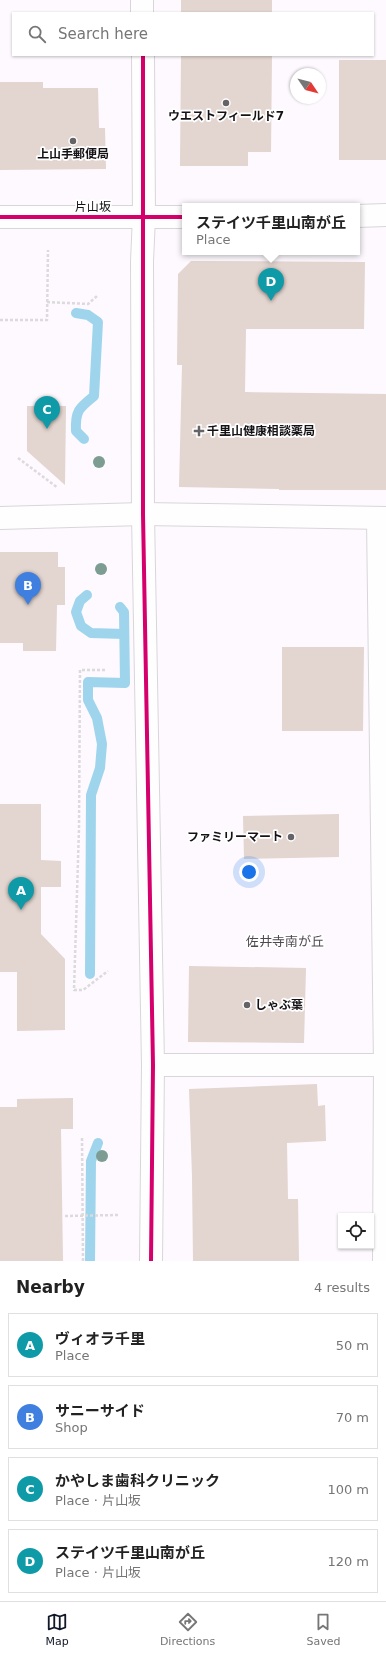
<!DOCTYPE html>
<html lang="en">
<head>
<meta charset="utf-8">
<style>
	body { margin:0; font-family:"DejaVu Sans","Noto Sans JP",sans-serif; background:#f6f6f6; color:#222 }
	.controls { position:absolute; right:12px; bottom:12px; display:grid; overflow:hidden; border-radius:0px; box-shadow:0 1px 3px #0004 }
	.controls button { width:36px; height:36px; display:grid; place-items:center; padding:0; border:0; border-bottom:1px solid #e0e0e0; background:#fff; color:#222; font:20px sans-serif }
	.compass { position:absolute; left:290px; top:68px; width:36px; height:36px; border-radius:50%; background:#fff; box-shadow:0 1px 3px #0004; rotate:125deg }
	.you { position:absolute; left:249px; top:872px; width:14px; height:14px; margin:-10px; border:3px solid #fff; border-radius:50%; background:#1a73e8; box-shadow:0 0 0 6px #1a73e833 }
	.badge { display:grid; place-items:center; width:26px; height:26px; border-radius:50%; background:#111827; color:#fff; font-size:13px; font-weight:700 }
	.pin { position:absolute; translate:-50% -33px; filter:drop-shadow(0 1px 2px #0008) }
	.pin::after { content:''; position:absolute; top:21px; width:14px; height:12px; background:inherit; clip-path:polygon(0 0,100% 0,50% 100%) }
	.popup { position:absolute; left:182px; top:203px; width:178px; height:52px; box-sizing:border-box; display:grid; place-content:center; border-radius:0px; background:#fff; filter:drop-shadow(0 1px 3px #0005); font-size:13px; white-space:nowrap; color:#767676 }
	.popup b { font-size:15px; color:#222 }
	.popup::after { content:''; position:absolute; left:50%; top:100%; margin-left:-8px; border:8px solid transparent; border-top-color:#fff }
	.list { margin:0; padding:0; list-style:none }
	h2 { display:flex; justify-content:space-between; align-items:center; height:52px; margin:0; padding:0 16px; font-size:17px }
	h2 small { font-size:13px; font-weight:400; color:#767676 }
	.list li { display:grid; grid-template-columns:26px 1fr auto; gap:12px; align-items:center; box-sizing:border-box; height:64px; margin:0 8px 8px; padding:0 8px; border:1px solid #e0e0e0; border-radius:0px }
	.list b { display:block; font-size:15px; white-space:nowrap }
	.list p { margin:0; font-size:13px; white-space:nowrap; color:#767676 }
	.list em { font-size:13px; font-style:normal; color:#767676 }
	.icon { flex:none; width:22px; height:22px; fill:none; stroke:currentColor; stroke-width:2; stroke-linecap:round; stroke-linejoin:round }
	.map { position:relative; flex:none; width:386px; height:1261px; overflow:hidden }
	.search { position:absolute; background:#fff; box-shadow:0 1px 3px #0004; left:12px; right:12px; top:12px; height:44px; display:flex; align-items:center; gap:10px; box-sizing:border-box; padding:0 14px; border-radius:0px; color:#767676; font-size:15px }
	.sheet { height:340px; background:#fff }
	nav { display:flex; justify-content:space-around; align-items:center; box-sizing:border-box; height:56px; border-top:1px solid #e0e0e0; background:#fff; font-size:11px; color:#767676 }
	nav a { display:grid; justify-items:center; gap:2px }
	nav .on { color:#111827 }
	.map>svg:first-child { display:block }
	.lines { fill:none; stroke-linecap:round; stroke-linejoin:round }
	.stream { stroke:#9fd4ed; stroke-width:10 }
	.building { fill:#e3d5cf }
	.minor-casing { stroke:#d9d6d9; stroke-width:24 }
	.tertiary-casing { stroke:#d9d6d9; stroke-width:24 }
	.path { stroke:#dcdadc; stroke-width:2.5; stroke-dasharray:3 2; stroke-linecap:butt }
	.minor { stroke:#fffeff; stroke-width:22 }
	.tertiary { stroke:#fffeff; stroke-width:22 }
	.cycleway-casing { stroke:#fff; stroke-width:6 }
	.cycleway { stroke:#d6006c; stroke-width:4 }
	.tree { fill:#7d9d93 }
	.poi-dot { fill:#666367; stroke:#fff; stroke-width:1.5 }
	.labels { text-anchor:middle; stroke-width:3.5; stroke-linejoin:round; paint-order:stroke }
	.poi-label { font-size:12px; font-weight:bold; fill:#151215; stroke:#fff }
	.street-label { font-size:12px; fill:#151215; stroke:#fff }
	.neighbourhood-label { font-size:13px; fill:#504851; stroke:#fff }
</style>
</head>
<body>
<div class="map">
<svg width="386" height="1261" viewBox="0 0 386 1261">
	<rect width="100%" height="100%" fill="#fdf9fe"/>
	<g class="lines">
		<g class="stream">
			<path d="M 76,313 L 88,315 L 98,322 L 94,396 C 79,408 75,411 76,431 L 84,439"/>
			<path d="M 87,595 L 80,601 L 76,612 L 81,626 L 91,633 L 124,634"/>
			<path d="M 90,974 L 91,795 L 100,768 L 102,744 L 97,718 L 88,700 L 88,682 L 125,683 L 124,612 L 120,607"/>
			<path d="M 90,1261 L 91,1161 L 98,1143"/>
		</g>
	</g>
	<g class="building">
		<rect x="181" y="0" width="91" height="13"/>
		<path d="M 181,55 L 272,55 L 271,152 L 248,152 L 248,166 L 180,166 Z"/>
		<rect x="339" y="60" width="47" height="100"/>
		<path d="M 0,82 L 43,82 L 43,88 L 98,88 L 99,128 L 105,128 L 106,169 L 0,170 Z"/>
		<path d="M 191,261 L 365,262 L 364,329 L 246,329 L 245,392 L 386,394 L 386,490 L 279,490 L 279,489 L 179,487 L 182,365 L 177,365 L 178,274 Z"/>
		<path d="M 27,406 L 66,406 L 65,485 L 27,451 Z"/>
		<path d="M 0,552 L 58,552 L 58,567 L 65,567 L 65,605 L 57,605 L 56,651 L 23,651 L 23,643 L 0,643 Z"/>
		<path d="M 282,647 L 364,647 L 363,731 L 282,731 Z"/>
		<path d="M 0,804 L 41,804 L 41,860 L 61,861 L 61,887 L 41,887 L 41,934 L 65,959 L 65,1030 L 17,1031 L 17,972 L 0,972 Z"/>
		<path d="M 339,814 L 339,857 L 244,859 L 243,816 Z"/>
		<path d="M 189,966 L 306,968 L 304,1043 L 188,1042 Z"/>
		<path d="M 317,1084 L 318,1106 L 325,1105 L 326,1141 L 287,1143 L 288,1199 L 298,1199 L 299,1261 L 193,1261 L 192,1176 L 189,1089 Z"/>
		<path d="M 73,1098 L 73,1129 L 61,1129 L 63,1261 L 0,1261 L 0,1107 L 17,1107 L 17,1099 Z"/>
	</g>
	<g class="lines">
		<defs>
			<g id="minor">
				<path d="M 142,0 L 142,13"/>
				<path d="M 143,55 L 144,217"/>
				<path d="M 143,514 L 386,518"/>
				<path d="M 378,518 L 385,1065 L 384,1261"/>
				<path d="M 153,1065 L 386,1065"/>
			</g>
			<g id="tertiary">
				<path d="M 357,216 L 386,215"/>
				<path d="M 0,217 L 185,217"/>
				<path d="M 144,217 L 142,261 L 143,514 L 153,1065 L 151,1261"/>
				<path d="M 0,518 L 143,514"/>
			</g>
		</defs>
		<use href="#minor" class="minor-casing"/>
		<use href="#tertiary" class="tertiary-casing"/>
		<g class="path">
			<path d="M 47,302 L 88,304 L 97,296"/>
			<path d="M 0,320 L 47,320 L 48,250"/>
			<path d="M 18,458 L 58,488"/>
			<path d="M 105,670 L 80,670 L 79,828 L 74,990 L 83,990 L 108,971"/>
			<path d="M 82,1138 L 83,1261"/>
			<path d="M 65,1216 L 118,1215"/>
		</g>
		<use href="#minor" class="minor"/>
		<use href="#tertiary" class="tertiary"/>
		<defs>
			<g id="cycleway">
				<path d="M 143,55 L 143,514 L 153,1065 L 151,1261"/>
				<path d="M 0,217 L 185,217"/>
			</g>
		</defs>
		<use href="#cycleway" class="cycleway-casing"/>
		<use href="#cycleway" class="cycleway"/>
	</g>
	<g class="tree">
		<circle cx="99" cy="462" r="6"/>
		<circle cx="101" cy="569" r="6"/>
		<circle cx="102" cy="1156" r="6"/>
	</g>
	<g class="poi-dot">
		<circle cx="226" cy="103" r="4"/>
		<circle cx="73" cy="141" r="4"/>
		<path d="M197 425h4v4h4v4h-4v4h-4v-4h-4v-4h4z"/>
		<circle cx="291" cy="837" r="4"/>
		<circle cx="247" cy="1005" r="4"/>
	</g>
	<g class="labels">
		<g class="poi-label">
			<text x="226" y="120">ウエストフィールド7</text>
			<text x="73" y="158">上山手郵便局</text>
			<text x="207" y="435" text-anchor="start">千里山健康相談薬局</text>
			<text x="283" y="841" text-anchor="end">ファミリーマート</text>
			<text x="255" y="1009" text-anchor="start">しゃぶ葉</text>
		</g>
		<g class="street-label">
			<text x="93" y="211">片山坂</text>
		</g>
		<g class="neighbourhood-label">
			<text x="285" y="946">佐井寺南が丘</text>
		</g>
	</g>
</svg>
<div class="controls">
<button><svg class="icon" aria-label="locate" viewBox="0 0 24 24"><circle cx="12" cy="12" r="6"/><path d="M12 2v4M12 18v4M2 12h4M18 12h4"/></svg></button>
</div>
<svg class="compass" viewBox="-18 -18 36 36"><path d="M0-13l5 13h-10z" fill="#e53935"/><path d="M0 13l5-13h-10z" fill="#767676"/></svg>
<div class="you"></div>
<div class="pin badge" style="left:21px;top:910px;background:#0f9aa8">A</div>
<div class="pin badge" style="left:28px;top:605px;background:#3f7fe0">B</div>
<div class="pin badge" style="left:47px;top:429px;background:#0f9aa8">C</div>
<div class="pin badge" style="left:271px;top:301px;background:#0f9aa8">D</div>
<div class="popup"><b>ステイツ千里山南が丘</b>Place</div>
<div class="search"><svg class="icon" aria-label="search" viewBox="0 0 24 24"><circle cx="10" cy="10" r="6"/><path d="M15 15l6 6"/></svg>Search here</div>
</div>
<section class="sheet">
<h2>Nearby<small>4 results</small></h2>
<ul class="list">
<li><span class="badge" style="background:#0f9aa8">A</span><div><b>ヴィオラ千里</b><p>Place</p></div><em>50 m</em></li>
<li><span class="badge" style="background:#3f7fe0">B</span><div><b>サニーサイド</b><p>Shop</p></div><em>70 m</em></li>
<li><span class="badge" style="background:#0f9aa8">C</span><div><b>かやしま歯科クリニック</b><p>Place · 片山坂</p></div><em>100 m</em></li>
<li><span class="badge" style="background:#0f9aa8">D</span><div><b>ステイツ千里山南が丘</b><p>Place · 片山坂</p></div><em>120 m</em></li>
</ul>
</section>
<nav>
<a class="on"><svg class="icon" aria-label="map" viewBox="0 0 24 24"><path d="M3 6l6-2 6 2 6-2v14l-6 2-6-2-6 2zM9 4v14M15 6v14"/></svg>Map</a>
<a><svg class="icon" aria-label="directions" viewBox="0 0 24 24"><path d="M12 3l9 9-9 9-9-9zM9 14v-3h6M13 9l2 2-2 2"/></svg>Directions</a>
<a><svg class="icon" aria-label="saved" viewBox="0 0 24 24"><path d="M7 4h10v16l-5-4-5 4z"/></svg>Saved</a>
</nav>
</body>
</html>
